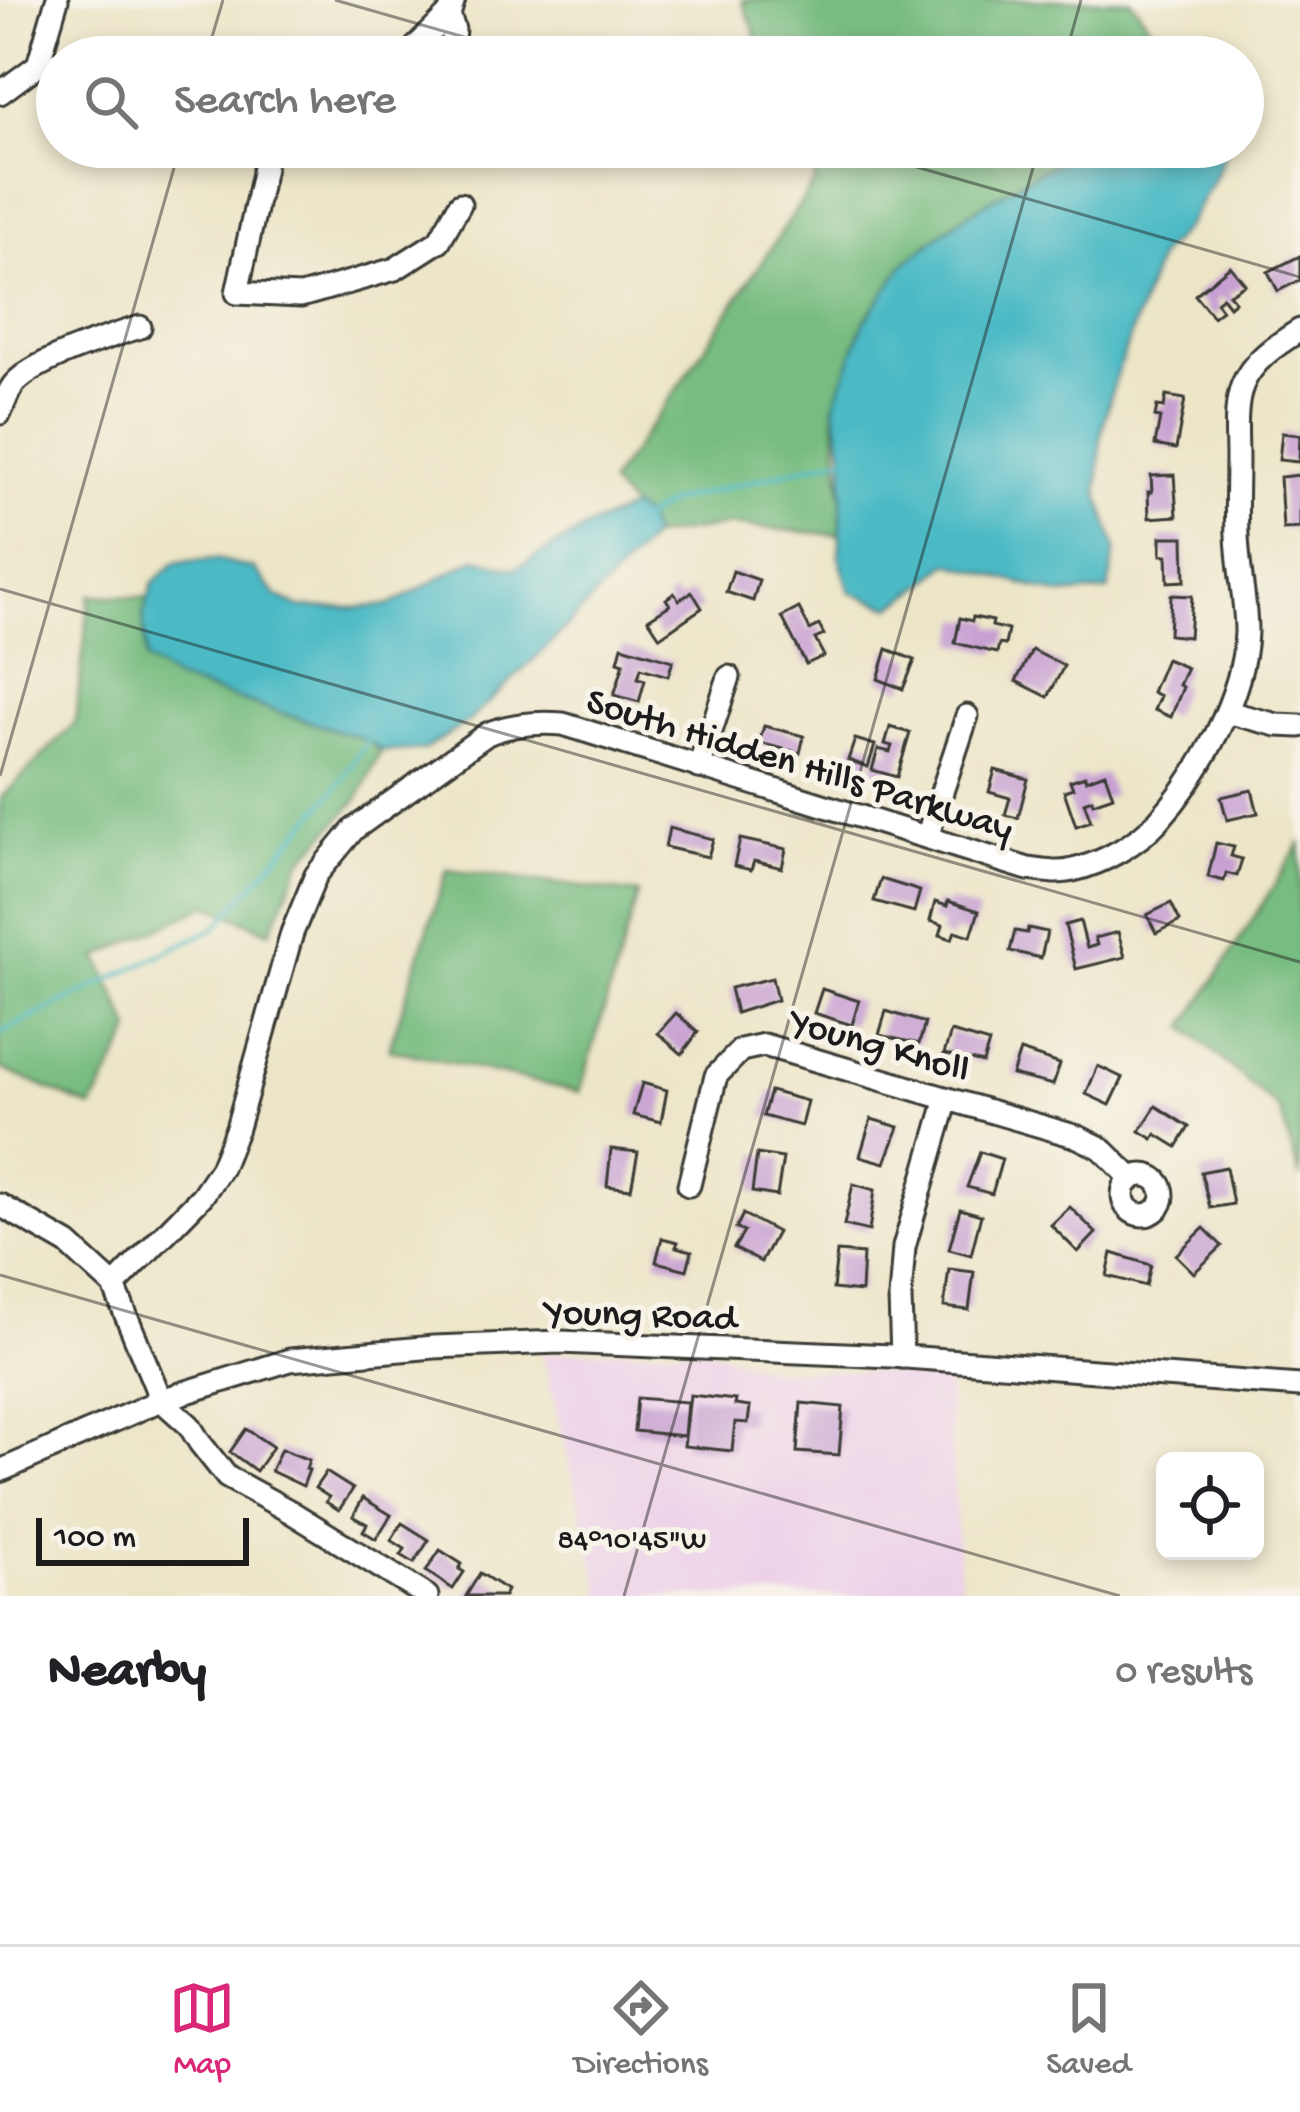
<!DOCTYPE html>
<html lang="en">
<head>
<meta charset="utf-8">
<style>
	body { margin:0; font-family:"Gochi Hand",sans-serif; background:#f6f6f6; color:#202124 }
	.controls { position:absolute; right:36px; bottom:36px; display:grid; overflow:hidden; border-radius:18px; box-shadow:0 6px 18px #0003 }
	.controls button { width:108px; height:108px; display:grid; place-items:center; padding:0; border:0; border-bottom:3px solid #e0e0e0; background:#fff; color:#202124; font:60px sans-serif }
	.scale { position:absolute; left:36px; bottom:30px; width:213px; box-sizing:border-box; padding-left:12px; border:6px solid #1c1c1c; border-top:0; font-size:33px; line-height:42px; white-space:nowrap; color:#1c1c1c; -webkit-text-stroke:9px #f7f3e8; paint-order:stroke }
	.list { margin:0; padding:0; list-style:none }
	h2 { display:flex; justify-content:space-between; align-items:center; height:156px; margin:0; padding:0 48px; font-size:51px }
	h2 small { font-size:39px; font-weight:400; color:#757577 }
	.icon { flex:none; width:66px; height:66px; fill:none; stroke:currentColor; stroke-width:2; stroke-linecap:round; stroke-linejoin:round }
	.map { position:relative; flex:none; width:1300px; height:1596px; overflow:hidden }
	.search { position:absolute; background:#fff; box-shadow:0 6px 18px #0003; left:36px; right:36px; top:36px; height:132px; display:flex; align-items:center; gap:30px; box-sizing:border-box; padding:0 42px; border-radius:66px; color:#757577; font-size:45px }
	.sheet { height:348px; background:#fff }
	nav { display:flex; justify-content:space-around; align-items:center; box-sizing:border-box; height:168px; border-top:3px solid #e0e0e0; background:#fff; font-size:33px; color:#757577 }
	nav a { display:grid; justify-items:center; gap:6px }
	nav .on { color:#db2777 }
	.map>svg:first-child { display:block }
	.built { fill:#edd1e9 }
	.forest { fill:#77bc80; stroke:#4a6c4e; stroke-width:3 }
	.water { fill:#4cbac5; stroke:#346b70; stroke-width:3 }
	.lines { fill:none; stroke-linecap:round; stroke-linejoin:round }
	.stream { stroke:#4cbac5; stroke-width:4.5 }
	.building { fill:#c7a0d2 }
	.minor-casing { stroke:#3b3a36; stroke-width:27 }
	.minor { stroke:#fff; stroke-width:21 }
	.ticks { fill:none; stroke:#1c1c1c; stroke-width:3; stroke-opacity:0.45 }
	.labels { text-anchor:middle; stroke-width:10; stroke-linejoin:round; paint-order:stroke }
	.street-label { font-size:39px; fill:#1c1c1c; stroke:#f7f3e8 }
	.ticks-label { font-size:30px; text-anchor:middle; fill:#1c1c1c; stroke:#f7f3e8; stroke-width:10; stroke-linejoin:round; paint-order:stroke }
</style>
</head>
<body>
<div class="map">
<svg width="1300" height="1596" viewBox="0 0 1300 1596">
	<rect width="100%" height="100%" fill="#f7f3e8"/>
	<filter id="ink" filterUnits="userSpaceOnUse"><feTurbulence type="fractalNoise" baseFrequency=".00833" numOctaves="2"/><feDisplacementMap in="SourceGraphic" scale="24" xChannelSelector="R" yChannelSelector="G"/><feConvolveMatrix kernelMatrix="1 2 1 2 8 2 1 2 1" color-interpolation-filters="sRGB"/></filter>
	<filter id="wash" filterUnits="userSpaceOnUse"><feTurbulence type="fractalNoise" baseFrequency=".004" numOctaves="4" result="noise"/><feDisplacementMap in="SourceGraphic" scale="48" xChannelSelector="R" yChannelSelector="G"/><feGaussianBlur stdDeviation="2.7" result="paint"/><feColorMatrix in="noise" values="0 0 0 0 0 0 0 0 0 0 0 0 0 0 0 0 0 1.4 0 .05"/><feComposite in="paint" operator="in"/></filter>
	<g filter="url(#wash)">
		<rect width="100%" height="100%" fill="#ece5c7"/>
		<path class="built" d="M 702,1348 L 772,1369 L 947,1374 L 961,1596 L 602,1596 L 542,1353 Z"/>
		<g class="forest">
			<path d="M 742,0 L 1131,0 L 1173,57 L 765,57 Z"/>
			<path d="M 803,147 L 1091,147 L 1034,174 L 960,219 L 905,263 L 834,405 L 842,501 L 840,535 L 730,525 L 652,537 L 631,508 L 609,484 L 680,385 L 816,180 Z"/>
			<path d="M 90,595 L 149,598 L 143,616 L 176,680 L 368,740 L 381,751 L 358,799 L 301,861 L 270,932 L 208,905 L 98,957 L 132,1031 L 92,1108 L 0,1068 L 0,799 L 75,723 Z"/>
			<path d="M 1300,844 L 1300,1178 L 1280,1110 L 1185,1027 Z"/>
			<path d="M 447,870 L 638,894 L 580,1092 L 389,1049 Z"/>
		</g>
		<g class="water">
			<path d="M 1091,147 L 1224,147 L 1226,150 L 1214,179 L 1186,227 L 1159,255 L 1114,382 L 1101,436 L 1098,492 L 1116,548 L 1108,591 L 1061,595 L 949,563 L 920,588 L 892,607 L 850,592 L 839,557 L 844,457 L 834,405 L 864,322 L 905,263 L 960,219 L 1034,174 Z"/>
			<path d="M 631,508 L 645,517 L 652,537 L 552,642 L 469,721 L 424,750 L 381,751 L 368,740 L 176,680 L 146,661 L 143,616 L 153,583 L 176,562 L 217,559 L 254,569 L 276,595 L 298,607 L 354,608 L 390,605 L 476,558 L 514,569 L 592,525 Z"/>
		</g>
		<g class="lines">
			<g class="stream">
				<path d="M 645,517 L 670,502 L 844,457"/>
				<path d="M 0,1033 L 217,927 L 336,789 L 368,740"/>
			</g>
		</g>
		<g id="blocks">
			<g class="building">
				<path d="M 1300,256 L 1300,280 L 1278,291 L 1268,272 Z"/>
				<path d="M 1230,266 L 1245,284 L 1229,294 L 1235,301 L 1229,306 L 1222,297 L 1216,302 L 1222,310 L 1213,317 L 1195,295 Z"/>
				<path d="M 1166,396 L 1185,399 L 1176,449 L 1155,445 L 1160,418 L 1155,417 L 1157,406 L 1164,407 Z"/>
				<path d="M 1282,433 L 1300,435 L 1299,462 L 1279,460 Z"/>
				<path d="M 1174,475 L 1177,516 L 1149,518 L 1148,492 L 1152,492 L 1151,476 Z"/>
				<path d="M 1300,475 L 1300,528 L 1283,529 L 1280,477 Z"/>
				<path d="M 1161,537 L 1184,537 L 1185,581 L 1168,582 L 1167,555 L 1161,555 Z"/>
				<path d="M 733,571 L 759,580 L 753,601 L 726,592 Z"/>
				<path d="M 692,592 L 702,608 L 660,637 L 648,619 L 670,605 L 666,599 L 674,593 L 679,600 Z"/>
				<path d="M 1171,595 L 1192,596 L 1189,637 L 1169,635 Z"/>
				<path d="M 799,608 L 810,630 L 819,625 L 824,635 L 815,639 L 824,656 L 806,664 L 782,617 Z"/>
				<path d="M 973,617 L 993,621 L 992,626 L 1008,630 L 1005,645 L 999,644 L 997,653 L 955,643 L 960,618 L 972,621 Z"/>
				<path d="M 622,646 L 673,661 L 668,676 L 641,668 L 638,678 L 645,680 L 639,702 L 614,695 L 624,663 L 618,661 Z"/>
				<path d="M 887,649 L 915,660 L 903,689 L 878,679 Z"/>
				<path d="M 1032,650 L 1064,666 L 1048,697 L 1016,681 Z"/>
				<path d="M 1166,659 L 1187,668 L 1179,685 L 1183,687 L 1171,717 L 1154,710 L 1160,696 L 1152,692 Z"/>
				<path d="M 764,726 L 804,736 L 800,753 L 759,743 Z"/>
				<path d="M 890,727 L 910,733 L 897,777 L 872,770 L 878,749 L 890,752 L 892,746 L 885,744 Z"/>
				<path d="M 855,739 L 875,745 L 868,767 L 848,760 Z"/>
				<path d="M 995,770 L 1028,779 L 1018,818 L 1005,815 L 1010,798 L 989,792 Z"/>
				<path d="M 1105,773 L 1113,796 L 1093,803 L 1092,799 L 1084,802 L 1091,821 L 1076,826 L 1064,791 L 1073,788 L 1070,781 L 1085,776 L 1086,780 Z"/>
				<path d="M 1252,790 L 1258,813 L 1227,820 L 1221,797 Z"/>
				<path d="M 669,828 L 713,839 L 708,857 L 665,847 Z"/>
				<path d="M 740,839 L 786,849 L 782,868 L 754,861 L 751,870 L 734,866 Z"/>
				<path d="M 1216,843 L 1234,847 L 1231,856 L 1242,859 L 1237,876 L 1226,873 L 1224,881 L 1208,877 Z"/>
				<path d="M 881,879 L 920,891 L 914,912 L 874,901 Z"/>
				<path d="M 948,901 L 979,911 L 971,936 L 955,931 L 952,939 L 940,935 L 943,925 L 930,921 L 935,902 L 947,906 Z"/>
				<path d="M 1171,903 L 1180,921 L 1156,933 L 1147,915 Z"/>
				<path d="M 1080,921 L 1087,948 L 1097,945 L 1095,938 L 1118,932 L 1125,957 L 1076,969 L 1065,925 Z"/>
				<path d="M 1028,928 L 1047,932 L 1041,958 L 1010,951 L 1015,931 L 1027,933 Z"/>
				<path d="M 772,978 L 777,1000 L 736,1013 L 730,988 Z"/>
				<path d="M 822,989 L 859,1001 L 852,1025 L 814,1013 Z"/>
				<path d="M 886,1011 L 925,1023 L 919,1044 L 879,1035 Z"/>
				<path d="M 676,1013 L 698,1032 L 682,1054 L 658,1033 Z"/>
				<path d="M 951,1032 L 989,1043 L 983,1063 L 944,1054 Z"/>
				<path d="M 1020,1051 L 1060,1064 L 1053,1085 L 1012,1075 Z"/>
				<path d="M 1098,1066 L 1123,1078 L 1110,1105 L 1086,1094 Z"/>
				<path d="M 642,1083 L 667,1090 L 661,1122 L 633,1115 Z"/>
				<path d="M 770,1091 L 807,1101 L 801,1126 L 763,1116 Z"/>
				<path d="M 1156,1106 L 1189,1127 L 1177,1147 L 1156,1134 L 1153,1139 L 1140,1131 Z"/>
				<path d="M 871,1119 L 899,1127 L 885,1163 L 860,1156 Z"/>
				<path d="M 611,1149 L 638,1152 L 631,1189 L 607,1186 Z"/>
				<path d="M 980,1152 L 1002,1159 L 992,1194 L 967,1187 Z"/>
				<path d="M 757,1154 L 783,1158 L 777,1196 L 752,1192 Z"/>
				<path d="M 1226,1167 L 1233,1204 L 1210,1208 L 1201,1172 Z"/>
				<path d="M 853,1184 L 875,1190 L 869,1231 L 844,1225 Z"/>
				<path d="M 1070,1207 L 1096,1233 L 1078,1252 L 1051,1225 Z"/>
				<path d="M 960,1209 L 981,1215 L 971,1255 L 949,1249 Z"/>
				<path d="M 743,1214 L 777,1232 L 761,1262 L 734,1248 L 744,1232 L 736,1228 Z"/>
				<path d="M 1204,1228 L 1222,1246 L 1194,1273 L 1176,1255 Z"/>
				<path d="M 662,1238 L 678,1242 L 676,1247 L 692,1251 L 687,1270 L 656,1262 Z"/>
				<path d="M 837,1252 L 863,1254 L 861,1292 L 833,1289 Z"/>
				<path d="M 1112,1253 L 1151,1265 L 1146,1286 L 1107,1276 Z"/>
				<path d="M 949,1269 L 974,1272 L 969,1310 L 944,1307 Z"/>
				<path d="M 690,1395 L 736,1400 L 735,1405 L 750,1407 L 748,1423 L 735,1422 L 732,1451 L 684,1446 Z"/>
				<path d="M 637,1398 L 687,1402 L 684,1436 L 634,1431 Z"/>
				<path d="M 801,1403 L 843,1407 L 839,1455 L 797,1452 Z"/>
				<path d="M 246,1429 L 273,1447 L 256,1471 L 230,1452 Z"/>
				<path d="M 281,1449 L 309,1460 L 306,1469 L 309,1470 L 303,1486 L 271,1471 Z"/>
				<path d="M 326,1472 L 353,1489 L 339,1510 L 326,1502 L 329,1497 L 315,1488 Z"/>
				<path d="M 363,1498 L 391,1515 L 376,1539 L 363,1531 L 367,1524 L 353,1516 Z"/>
				<path d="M 402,1523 L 429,1540 L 414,1563 L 401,1555 L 405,1549 L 391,1540 Z"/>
				<path d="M 440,1550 L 462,1564 L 459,1569 L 464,1572 L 453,1589 L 426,1571 Z"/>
				<path d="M 480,1573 L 507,1590 L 504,1596 L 466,1596 Z"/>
			</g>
		</g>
	</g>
	<g filter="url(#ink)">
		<use href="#blocks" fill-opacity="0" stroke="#3b3a36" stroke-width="3"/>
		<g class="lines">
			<defs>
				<g id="minor">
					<path d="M 449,14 L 454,30 L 450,57"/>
					<path d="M 406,57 L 449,14 L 454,0"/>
					<path d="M 38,65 L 57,0"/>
					<path d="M 0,93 L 38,65 L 57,63"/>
					<path d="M 262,147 L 264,168 L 237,293 L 301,296 L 395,269 L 439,241 L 460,204"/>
					<path d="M 0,413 C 4,405 7,394 12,387 C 29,361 109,337 140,327"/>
					<path d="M 1227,712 L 1277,725 L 1300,726"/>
					<path d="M 699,767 L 729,677"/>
					<path d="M 927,837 L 967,716"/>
					<circle cx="1143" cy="1195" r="20"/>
					<path d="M 689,1185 L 716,1076 L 741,1050 L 764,1045 L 1078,1137 L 1101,1148 L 1131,1178"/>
					<path d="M 0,1205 L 68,1244 L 114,1286 L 161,1400 L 189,1425 L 200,1443 L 227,1477 L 291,1512 L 427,1596"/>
					<path d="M 114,1286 L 202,1196 L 221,1168 L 237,1128 L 292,933 L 316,875 L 354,829 L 487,734 C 511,724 537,722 563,724 L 1028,869 C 1043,871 1059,874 1073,870 C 1104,863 1138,843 1159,820 C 1200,774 1244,695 1246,632 C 1246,605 1240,577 1238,550 C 1235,520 1237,489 1237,459 C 1237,435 1234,409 1242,386 C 1252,360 1278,344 1300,330"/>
					<path d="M 902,1357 L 900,1298 L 904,1247 L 947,1099"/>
					<path d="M 0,1471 L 161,1400 L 290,1360 L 434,1347 L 560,1342 L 892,1356 L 1300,1386"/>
				</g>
			</defs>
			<use href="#minor" class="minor-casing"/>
			<use href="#minor" class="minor"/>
		</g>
	</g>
	<path class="ticks" d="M 335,0 L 534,57M 206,57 L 223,0M 1065,57 L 1081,0M 847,147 L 1300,277M 0,589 L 1300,962M 0,776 L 180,147M 0,1275 L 1120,1596M 624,1596 L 1039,147"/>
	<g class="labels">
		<g class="street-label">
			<text transform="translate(801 761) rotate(17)" y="14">South Hidden Hills Parkway</text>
			<text transform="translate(881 1042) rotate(16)" y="14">Young Knoll</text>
			<text transform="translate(641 1311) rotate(2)" y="14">Young Road</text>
		</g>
	</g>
	<g class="ticks-label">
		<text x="632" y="1548">84°10'45"W</text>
	</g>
</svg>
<div class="controls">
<button><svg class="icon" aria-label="locate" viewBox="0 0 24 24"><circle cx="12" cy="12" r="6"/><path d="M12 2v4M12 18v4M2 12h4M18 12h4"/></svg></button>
</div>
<div class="scale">100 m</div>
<div class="search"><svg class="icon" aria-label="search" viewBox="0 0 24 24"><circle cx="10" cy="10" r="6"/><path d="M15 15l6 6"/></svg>Search here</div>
</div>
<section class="sheet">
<h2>Nearby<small>0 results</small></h2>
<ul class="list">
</ul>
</section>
<nav>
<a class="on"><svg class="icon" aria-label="map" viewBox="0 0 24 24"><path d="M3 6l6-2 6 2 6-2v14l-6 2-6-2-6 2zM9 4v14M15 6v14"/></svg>Map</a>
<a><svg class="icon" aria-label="directions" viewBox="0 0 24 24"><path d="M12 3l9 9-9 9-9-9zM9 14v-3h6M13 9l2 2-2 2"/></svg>Directions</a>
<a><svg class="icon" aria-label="saved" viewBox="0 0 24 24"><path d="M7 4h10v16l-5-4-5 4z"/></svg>Saved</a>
</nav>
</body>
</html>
